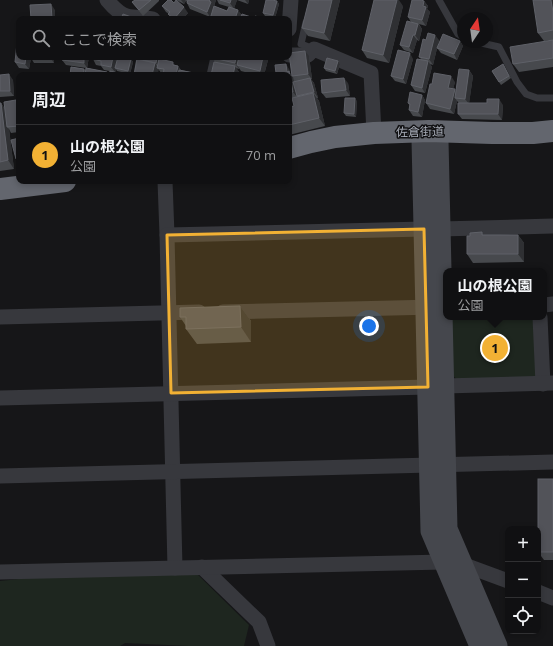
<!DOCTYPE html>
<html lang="ja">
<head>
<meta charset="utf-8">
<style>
	body { margin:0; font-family:"Open Sans","Noto Sans JP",sans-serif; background:#19191b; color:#f1f3f6 }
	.controls { position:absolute; right:12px; bottom:12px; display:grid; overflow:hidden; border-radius:8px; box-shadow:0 2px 6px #0003 }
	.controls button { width:36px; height:36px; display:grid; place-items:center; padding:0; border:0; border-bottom:1px solid #303032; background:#101012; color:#f1f3f6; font:20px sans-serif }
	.compass { position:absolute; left:457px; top:12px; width:36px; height:36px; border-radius:50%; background:#101012; box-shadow:0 2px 6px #0003; rotate:13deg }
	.you { position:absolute; left:369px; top:326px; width:14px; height:14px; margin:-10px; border:3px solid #fff; border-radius:50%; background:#1a73e8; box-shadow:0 0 0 6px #1a73e833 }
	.badge { display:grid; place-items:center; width:26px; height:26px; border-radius:50%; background:#f2b134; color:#111; font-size:13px; font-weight:700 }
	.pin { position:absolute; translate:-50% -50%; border:2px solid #fff; box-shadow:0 1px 4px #0006 }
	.popup { position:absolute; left:443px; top:268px; width:104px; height:52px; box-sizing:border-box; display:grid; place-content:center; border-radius:8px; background:#101012; filter:drop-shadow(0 1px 3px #0005); font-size:13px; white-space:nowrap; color:#9c9d9f }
	.popup b { font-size:15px; color:#f1f3f6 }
	.popup::after { content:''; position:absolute; left:50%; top:100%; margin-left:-8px; border:8px solid transparent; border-top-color:#101012 }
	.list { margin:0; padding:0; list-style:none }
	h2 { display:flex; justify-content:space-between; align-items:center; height:52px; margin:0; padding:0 16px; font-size:17px }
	h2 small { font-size:13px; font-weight:400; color:#9c9d9f }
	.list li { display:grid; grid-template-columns:26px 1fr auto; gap:12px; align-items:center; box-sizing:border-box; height:60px; padding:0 16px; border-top:1px solid #303032 }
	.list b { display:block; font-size:15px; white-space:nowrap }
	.list p { margin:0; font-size:13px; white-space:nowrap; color:#9c9d9f }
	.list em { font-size:13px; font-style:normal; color:#9c9d9f }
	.icon { flex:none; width:22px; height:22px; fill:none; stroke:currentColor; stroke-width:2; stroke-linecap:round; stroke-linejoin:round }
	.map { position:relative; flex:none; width:553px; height:646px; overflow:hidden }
	.search { position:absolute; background:#101012; box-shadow:0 2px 6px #0003; left:16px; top:16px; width:276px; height:44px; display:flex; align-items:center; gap:10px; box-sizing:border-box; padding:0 14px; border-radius:8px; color:#9c9d9f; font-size:15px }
	.panel { position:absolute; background:#101012; box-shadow:0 2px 6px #0003; left:16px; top:72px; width:276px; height:112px; border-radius:8px }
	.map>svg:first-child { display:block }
	.green { fill:#1e261f }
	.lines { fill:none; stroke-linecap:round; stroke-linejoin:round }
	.lane { stroke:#37383d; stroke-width:7 }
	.street { stroke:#37383d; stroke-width:15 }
	.secondary { stroke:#45474d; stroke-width:21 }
	.highway { stroke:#63666e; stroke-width:22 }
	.wall { fill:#47494d }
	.shaded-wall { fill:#2f3033 }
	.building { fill:#525359; stroke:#5f6168 }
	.marked { fill:#f2b134; fill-opacity:0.2; stroke:#f2b134; stroke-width:3; stroke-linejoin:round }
	.labels { text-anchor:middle; stroke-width:3; stroke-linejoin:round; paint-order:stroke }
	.street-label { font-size:12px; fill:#a8adb8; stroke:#111113 }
</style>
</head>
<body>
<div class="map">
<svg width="553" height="646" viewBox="0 0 553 646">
	<rect width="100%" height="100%" fill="#161618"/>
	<g class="green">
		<path d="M 454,317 L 538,317 L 540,377 L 460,382 L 453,376 L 451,320 Z"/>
		<path d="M 196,573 L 249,625 L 244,646 L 188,646 L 125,643 L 120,646 L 0,646 L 0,581 L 38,577 Z"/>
	</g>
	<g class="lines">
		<g class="lane">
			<path d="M 439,0 L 458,34 L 463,37"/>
			<path d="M 306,22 L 301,44 L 314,49"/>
			<path d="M 477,42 L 499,47 L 517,82 L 526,94 L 537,98 L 553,98"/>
			<path d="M 137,75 L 140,57"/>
			<path d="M 210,75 L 214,57"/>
		</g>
		<g class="street">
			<path d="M 107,0 C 112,6 119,14 127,16 C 135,18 144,17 153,19"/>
			<path d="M 289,29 L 291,0"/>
			<path d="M 289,55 L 308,55 L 314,49 L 371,73 L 374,133"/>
			<path d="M 165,181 L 167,235 L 175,568"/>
			<path d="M 440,229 L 553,226"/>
			<path d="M 167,235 L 424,229"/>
			<path d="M 544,305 L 553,304"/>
			<path d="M 223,312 L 435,307"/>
			<path d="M 0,317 L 199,312"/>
			<path d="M 540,317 L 543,384"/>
			<path d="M 444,386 L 553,383"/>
			<path d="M 0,398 L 428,387"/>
			<path d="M 0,476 L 553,462"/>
			<path d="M 462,564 L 508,581"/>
			<path d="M 202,567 L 259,622 L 268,646"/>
			<path d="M 0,572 L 444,562"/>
			<path d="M 538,592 L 553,598"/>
		</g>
		<path class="secondary" d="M 480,646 L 431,531 L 422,140 L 429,131 L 438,141 L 447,529 L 497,646"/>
		<g class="highway">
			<path d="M 289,148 L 311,142 L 335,137 L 374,133 L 429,131 L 492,133 L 533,133 L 553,131"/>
			<path d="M 0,189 L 65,181"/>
		</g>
	</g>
	<g class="wall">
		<path d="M 135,0 L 159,0 L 159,1 L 143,16 L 132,2 Z"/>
		<path d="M 176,0 L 216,0 L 214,6 L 227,11 L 229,7 L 219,4 L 217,0 L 249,0 L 248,4 L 237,0 L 234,8 L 242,15 L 254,18 L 267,19 L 210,19 L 210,17 L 190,9 L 187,3 L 187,2 L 186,1 L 184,4 Z"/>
		<path d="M 309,0 L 340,0 L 330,41 L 308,36 L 302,28 Z"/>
		<path d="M 553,0 L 553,40 L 544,41 L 538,33 Z"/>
		<path d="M 277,1 L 279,4 L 275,18 L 265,16 L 263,13 Z"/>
		<path d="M 424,1 L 428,6 L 427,9 L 430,12 L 426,26 L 419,24 L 422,29 L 419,41 L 417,40 L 413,53 L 404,50 L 400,45 L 411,22 L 408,17 Z"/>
		<path d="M 162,6 L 188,13 L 183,19 L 172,19 L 168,14 L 169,14 L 166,12 Z"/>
		<path d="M 403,6 L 389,63 L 367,58 L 362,50 Z"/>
		<path d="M 426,40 L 439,40 L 433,65 L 430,64 L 432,67 L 425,93 L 415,91 L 411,85 L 421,59 L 419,57 Z"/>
		<path d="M 553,40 L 553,67 L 519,72 L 513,64 Z"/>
		<path d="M 460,41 L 463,46 L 457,60 L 441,53 L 437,48 Z"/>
		<path d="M 309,56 L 312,79 L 311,79 L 314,83 L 318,98 L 317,98 L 319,101 L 325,126 L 289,135 L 289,107 L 294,106 L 295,97 L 289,99 L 289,69 L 290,73 L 292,76 Z"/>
		<path d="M 19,57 L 54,57 L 54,63 L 34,63 L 31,58 L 29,69 L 19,68 L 15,62 Z"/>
		<path d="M 62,57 L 89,57 L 87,68 L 107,72 L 70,75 L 84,69 L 86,71 L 86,68 L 66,65 L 62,60 Z"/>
		<path d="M 114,57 L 117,61 L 131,59 L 133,62 L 130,74 L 117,71 L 116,69 L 115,72 L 104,70 L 101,66 L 96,65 L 93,59 Z"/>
		<path d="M 144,57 L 160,57 L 160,59 L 178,66 L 181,70 L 199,74 L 200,75 L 163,75 L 163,74 L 161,73 L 159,70 L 144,61 Z"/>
		<path d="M 213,58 L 268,60 L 264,75 L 256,75 L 241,71 L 239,68 L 239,69 L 236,68 L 239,72 L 238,75 L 211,75 L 215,62 Z"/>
		<path d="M 413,59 L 406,84 L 395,81 L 391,76 Z"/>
		<path d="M 338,61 L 340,64 L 337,74 L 326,71 L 324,68 Z"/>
		<path d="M 503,64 L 511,78 L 501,85 L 492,71 Z"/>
		<path d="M 469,70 L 473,76 L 469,103 L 503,105 L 502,120 L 462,119 L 458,114 L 459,103 L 457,101 L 454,114 L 430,109 L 426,103 L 432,84 L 455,82 L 453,89 L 456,91 Z"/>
		<path d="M 0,75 L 13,80 L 14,96 L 0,97 Z"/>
		<path d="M 348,83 L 350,96 L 326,98 L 322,93 Z"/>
		<path d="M 422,95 L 425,100 L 422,117 L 413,116 L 409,110 L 410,106 L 408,103 Z"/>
		<path d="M 357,101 L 356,117 L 346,116 L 344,113 Z"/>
		<path d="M 0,103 L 1,103 L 5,109 L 19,104 L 19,132 L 11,133 L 9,129 L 14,169 L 0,171 Z"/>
		<path d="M 19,138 L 19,164 L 16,159 Z"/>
		<path d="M 482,232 L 483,235 L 518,235 L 524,243 L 524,262 L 473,263 L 467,254 L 470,236 Z"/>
		<path d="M 240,306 L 251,321 L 251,342 L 197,344 L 186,329 L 186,326 L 180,317 Z"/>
		<path d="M 553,479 L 553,560 L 544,560 L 538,552 Z"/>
	</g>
	<g class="shaded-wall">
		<path d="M 181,0 L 185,0 L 186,1 L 184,4 Z"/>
		<path d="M 210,0 L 216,0 L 214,6 L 215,7 L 210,17 L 207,12 Z"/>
		<path d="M 231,0 L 237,0 L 234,9 L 230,3 Z"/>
		<path d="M 245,0 L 249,0 L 248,4 Z"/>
		<path d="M 332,0 L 340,0 L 330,41 L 324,33 Z"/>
		<path d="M 397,0 L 399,0 L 403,6 L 389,63 L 383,55 Z"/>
		<path d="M 551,0 L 553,0 L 553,12 Z"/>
		<path d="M 277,1 L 279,4 L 275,18 L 273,15 Z"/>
		<path d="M 424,1 L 428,6 L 427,9 L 430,12 L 426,26 L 422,20 L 423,6 Z"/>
		<path d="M 51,4 L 55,10 L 55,19 L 52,19 Z"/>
		<path d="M 184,7 L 188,13 L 183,19 L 174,19 Z"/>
		<path d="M 238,10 L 242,15 L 241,19 L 235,19 Z"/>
		<path d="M 418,24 L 422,29 L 419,41 L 415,35 Z"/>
		<path d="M 413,35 L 417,40 L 413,53 L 409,47 Z"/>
		<path d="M 435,35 L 439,40 L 433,65 L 429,59 Z"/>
		<path d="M 460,41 L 463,46 L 457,60 L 454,54 Z"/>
		<path d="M 305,51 L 309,56 L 312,79 L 308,74 Z"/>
		<path d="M 410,53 L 413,59 L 406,84 L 403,79 Z"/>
		<path d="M 26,57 L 31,57 L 30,57 L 31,58 L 29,69 L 25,64 Z"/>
		<path d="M 50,57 L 54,57 L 54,63 Z"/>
		<path d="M 84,57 L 89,57 L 87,68 L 84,63 Z"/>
		<path d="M 113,57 L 117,62 L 115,68 L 116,69 L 115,72 L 111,67 Z"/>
		<path d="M 157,57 L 160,57 L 158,66 L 156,63 Z"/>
		<path d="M 236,57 L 241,57 L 237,65 L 239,68 L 239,69 L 235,63 Z"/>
		<path d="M 263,57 L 266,57 L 268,60 L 264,75 L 263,75 L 260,71 Z"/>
		<path d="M 131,59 L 133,62 L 130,74 L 128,71 Z"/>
		<path d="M 338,61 L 340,64 L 337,74 L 335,71 Z"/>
		<path d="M 428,61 L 432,67 L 425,93 L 422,88 Z"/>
		<path d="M 155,63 L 158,68 L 157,68 L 159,70 L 157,75 L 152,75 Z"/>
		<path d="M 286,64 L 289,69 L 290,73 L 293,77 L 297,97 L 293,92 L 287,72 Z"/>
		<path d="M 178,66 L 182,72 L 181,75 L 176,75 Z"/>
		<path d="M 235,66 L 239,72 L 238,75 L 233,75 Z"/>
		<path d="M 469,70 L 473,76 L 469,104 L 465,99 Z"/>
		<path d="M 9,74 L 13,80 L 14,96 L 10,91 Z"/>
		<path d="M 451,76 L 455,82 L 452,93 L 448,88 Z"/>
		<path d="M 310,78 L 314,83 L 318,98 L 314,92 Z"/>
		<path d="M 344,78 L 348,83 L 350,96 L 346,90 Z"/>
		<path d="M 455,89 L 459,95 L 455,98 L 457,101 L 454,114 L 450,109 Z"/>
		<path d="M 313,93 L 319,101 L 325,126 L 319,118 Z"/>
		<path d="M 422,95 L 425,100 L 422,117 L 418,112 Z"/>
		<path d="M 355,98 L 357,101 L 356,117 L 354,114 Z"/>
		<path d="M 499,99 L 503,105 L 502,120 L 498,114 Z"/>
		<path d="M 16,100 L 19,104 L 19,123 Z"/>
		<path d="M 1,103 L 6,111 L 7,127 L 9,129 L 14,169 L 8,160 Z"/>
		<path d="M 518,235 L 524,243 L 524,262 L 518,254 Z"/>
		<path d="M 240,306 L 251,321 L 251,342 L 241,327 Z"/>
	</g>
	<g class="building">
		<path d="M 135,0 L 151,0 L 139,10 L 132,2 Z"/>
		<path d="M 168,0 L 171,0 L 174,3 L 176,0 L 184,7 L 174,19 L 168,14 L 170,12 L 162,6 Z"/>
		<path d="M 188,0 L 210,0 L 209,1 L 211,2 L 207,12 L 187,3 Z"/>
		<path d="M 220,0 L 231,0 L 230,3 Z"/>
		<path d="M 266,0 L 272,0 L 277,1 L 273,15 L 263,13 Z"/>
		<path d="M 309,0 L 332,0 L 324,33 L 302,28 Z"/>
		<path d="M 374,0 L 397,0 L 383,55 L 362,50 Z"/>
		<path d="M 412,0 L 421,0 L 424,1 L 423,6 L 426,7 L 422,20 L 408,17 Z"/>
		<path d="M 533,0 L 551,0 L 553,12 L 553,30 L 538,33 Z"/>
		<path d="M 51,4 L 52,19 L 31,19 L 30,5 Z"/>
		<path d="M 214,6 L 227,11 L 229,7 L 238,10 L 235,19 L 210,19 Z"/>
		<path d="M 123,14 L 134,18 L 134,19 L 121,19 Z"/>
		<path d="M 242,14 L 254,18 L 254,19 L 240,19 Z"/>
		<path d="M 255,16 L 267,19 L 254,19 Z"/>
		<path d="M 407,21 L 418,24 L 415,35 L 413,35 L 409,47 L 400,45 Z"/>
		<path d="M 428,33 L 435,35 L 429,59 L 419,57 L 423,39 L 426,40 Z"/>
		<path d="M 443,34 L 460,41 L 454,54 L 437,48 Z"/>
		<path d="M 553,40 L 553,58 L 513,64 L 510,47 Z"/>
		<path d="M 17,43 L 19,43 L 19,57 L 26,57 L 25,64 L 15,62 Z"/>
		<path d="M 398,50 L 410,53 L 403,79 L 391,76 Z"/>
		<path d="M 305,51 L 308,74 L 292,76 L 289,53 Z"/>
		<path d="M 62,57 L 84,57 L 84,63 L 62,60 Z"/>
		<path d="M 93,57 L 113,57 L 111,67 L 101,65 L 101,61 L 93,59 Z"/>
		<path d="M 118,57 L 121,57 L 131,59 L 128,71 L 115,68 Z"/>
		<path d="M 144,57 L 157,57 L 156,63 L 143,60 Z"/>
		<path d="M 213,57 L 236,57 L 235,63 L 213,58 Z"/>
		<path d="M 239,57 L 263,57 L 260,71 L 237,65 Z"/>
		<path d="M 327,58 L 338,61 L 335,71 L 324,68 Z"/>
		<path d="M 137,59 L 155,63 L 152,75 L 134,75 Z"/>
		<path d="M 159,59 L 173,62 L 173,65 L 178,66 L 176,75 L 163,75 L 164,69 L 157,68 Z"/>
		<path d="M 417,59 L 428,61 L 422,88 L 411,85 Z"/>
		<path d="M 214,62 L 235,66 L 233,75 L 211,75 Z"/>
		<path d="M 286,64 L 287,72 L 289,71 L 293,92 L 289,92 L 289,75 L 274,75 L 274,74 L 276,73 L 275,65 Z"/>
		<path d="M 503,64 L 509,76 L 499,82 L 492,71 Z"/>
		<path d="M 71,67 L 84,69 L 83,75 L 70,75 Z"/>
		<path d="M 86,68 L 107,72 L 106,75 L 85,75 Z"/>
		<path d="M 459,69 L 469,70 L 465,99 L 455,98 Z"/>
		<path d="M 179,70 L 199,74 L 199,75 L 178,75 Z"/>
		<path d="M 110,71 L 127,75 L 109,75 Z"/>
		<path d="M 434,73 L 451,76 L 448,88 L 455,89 L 450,109 L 426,103 L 430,84 L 432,84 Z"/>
		<path d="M 9,74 L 10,91 L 0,91 L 0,75 Z"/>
		<path d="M 310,78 L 314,92 L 297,96 L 293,82 Z"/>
		<path d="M 344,78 L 346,90 L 322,93 L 321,80 Z"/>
		<path d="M 410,92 L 422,95 L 418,112 L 409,110 L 410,104 L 408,103 Z"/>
		<path d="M 313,93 L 319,118 L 289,125 L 289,107 L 294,106 L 292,98 Z"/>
		<path d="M 345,98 L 355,98 L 354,114 L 344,113 Z"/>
		<path d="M 487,99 L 499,99 L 498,114 L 458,114 L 458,103 L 487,103 Z"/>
		<path d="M 16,100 L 19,126 L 7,127 L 4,102 Z"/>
		<path d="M 0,103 L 1,103 L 8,160 L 0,162 Z"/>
		<path d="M 19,138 L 19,159 L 16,159 L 11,140 Z"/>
		<path d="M 482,232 L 482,235 L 518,235 L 518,254 L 467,254 L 467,236 L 470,236 L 470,233 Z"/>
		<path d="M 240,306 L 241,327 L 186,329 L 186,317 L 180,317 L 180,308 Z"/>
		<rect x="538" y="479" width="15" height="73"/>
	</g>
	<path class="marked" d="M 424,229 L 428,387 L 171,393 L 167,235 Z"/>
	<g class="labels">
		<g class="street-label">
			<text transform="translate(420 132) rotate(-1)" y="4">佐倉街道</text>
		</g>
	</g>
</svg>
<div class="controls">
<button>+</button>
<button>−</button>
<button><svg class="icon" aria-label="locate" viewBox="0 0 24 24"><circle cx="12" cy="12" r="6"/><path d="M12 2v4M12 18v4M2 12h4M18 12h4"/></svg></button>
</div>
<svg class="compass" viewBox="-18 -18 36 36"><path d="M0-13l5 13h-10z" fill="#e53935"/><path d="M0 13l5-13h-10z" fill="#9c9d9f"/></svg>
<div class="you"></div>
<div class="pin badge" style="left:495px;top:348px">1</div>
<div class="popup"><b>山の根公園</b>公園</div>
<div class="search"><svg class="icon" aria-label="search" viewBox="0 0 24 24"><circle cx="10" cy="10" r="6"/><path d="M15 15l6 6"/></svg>ここで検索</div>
<section class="panel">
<h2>周辺<small></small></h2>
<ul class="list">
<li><span class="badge">1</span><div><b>山の根公園</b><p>公園</p></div><em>70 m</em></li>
</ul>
</section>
</div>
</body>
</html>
